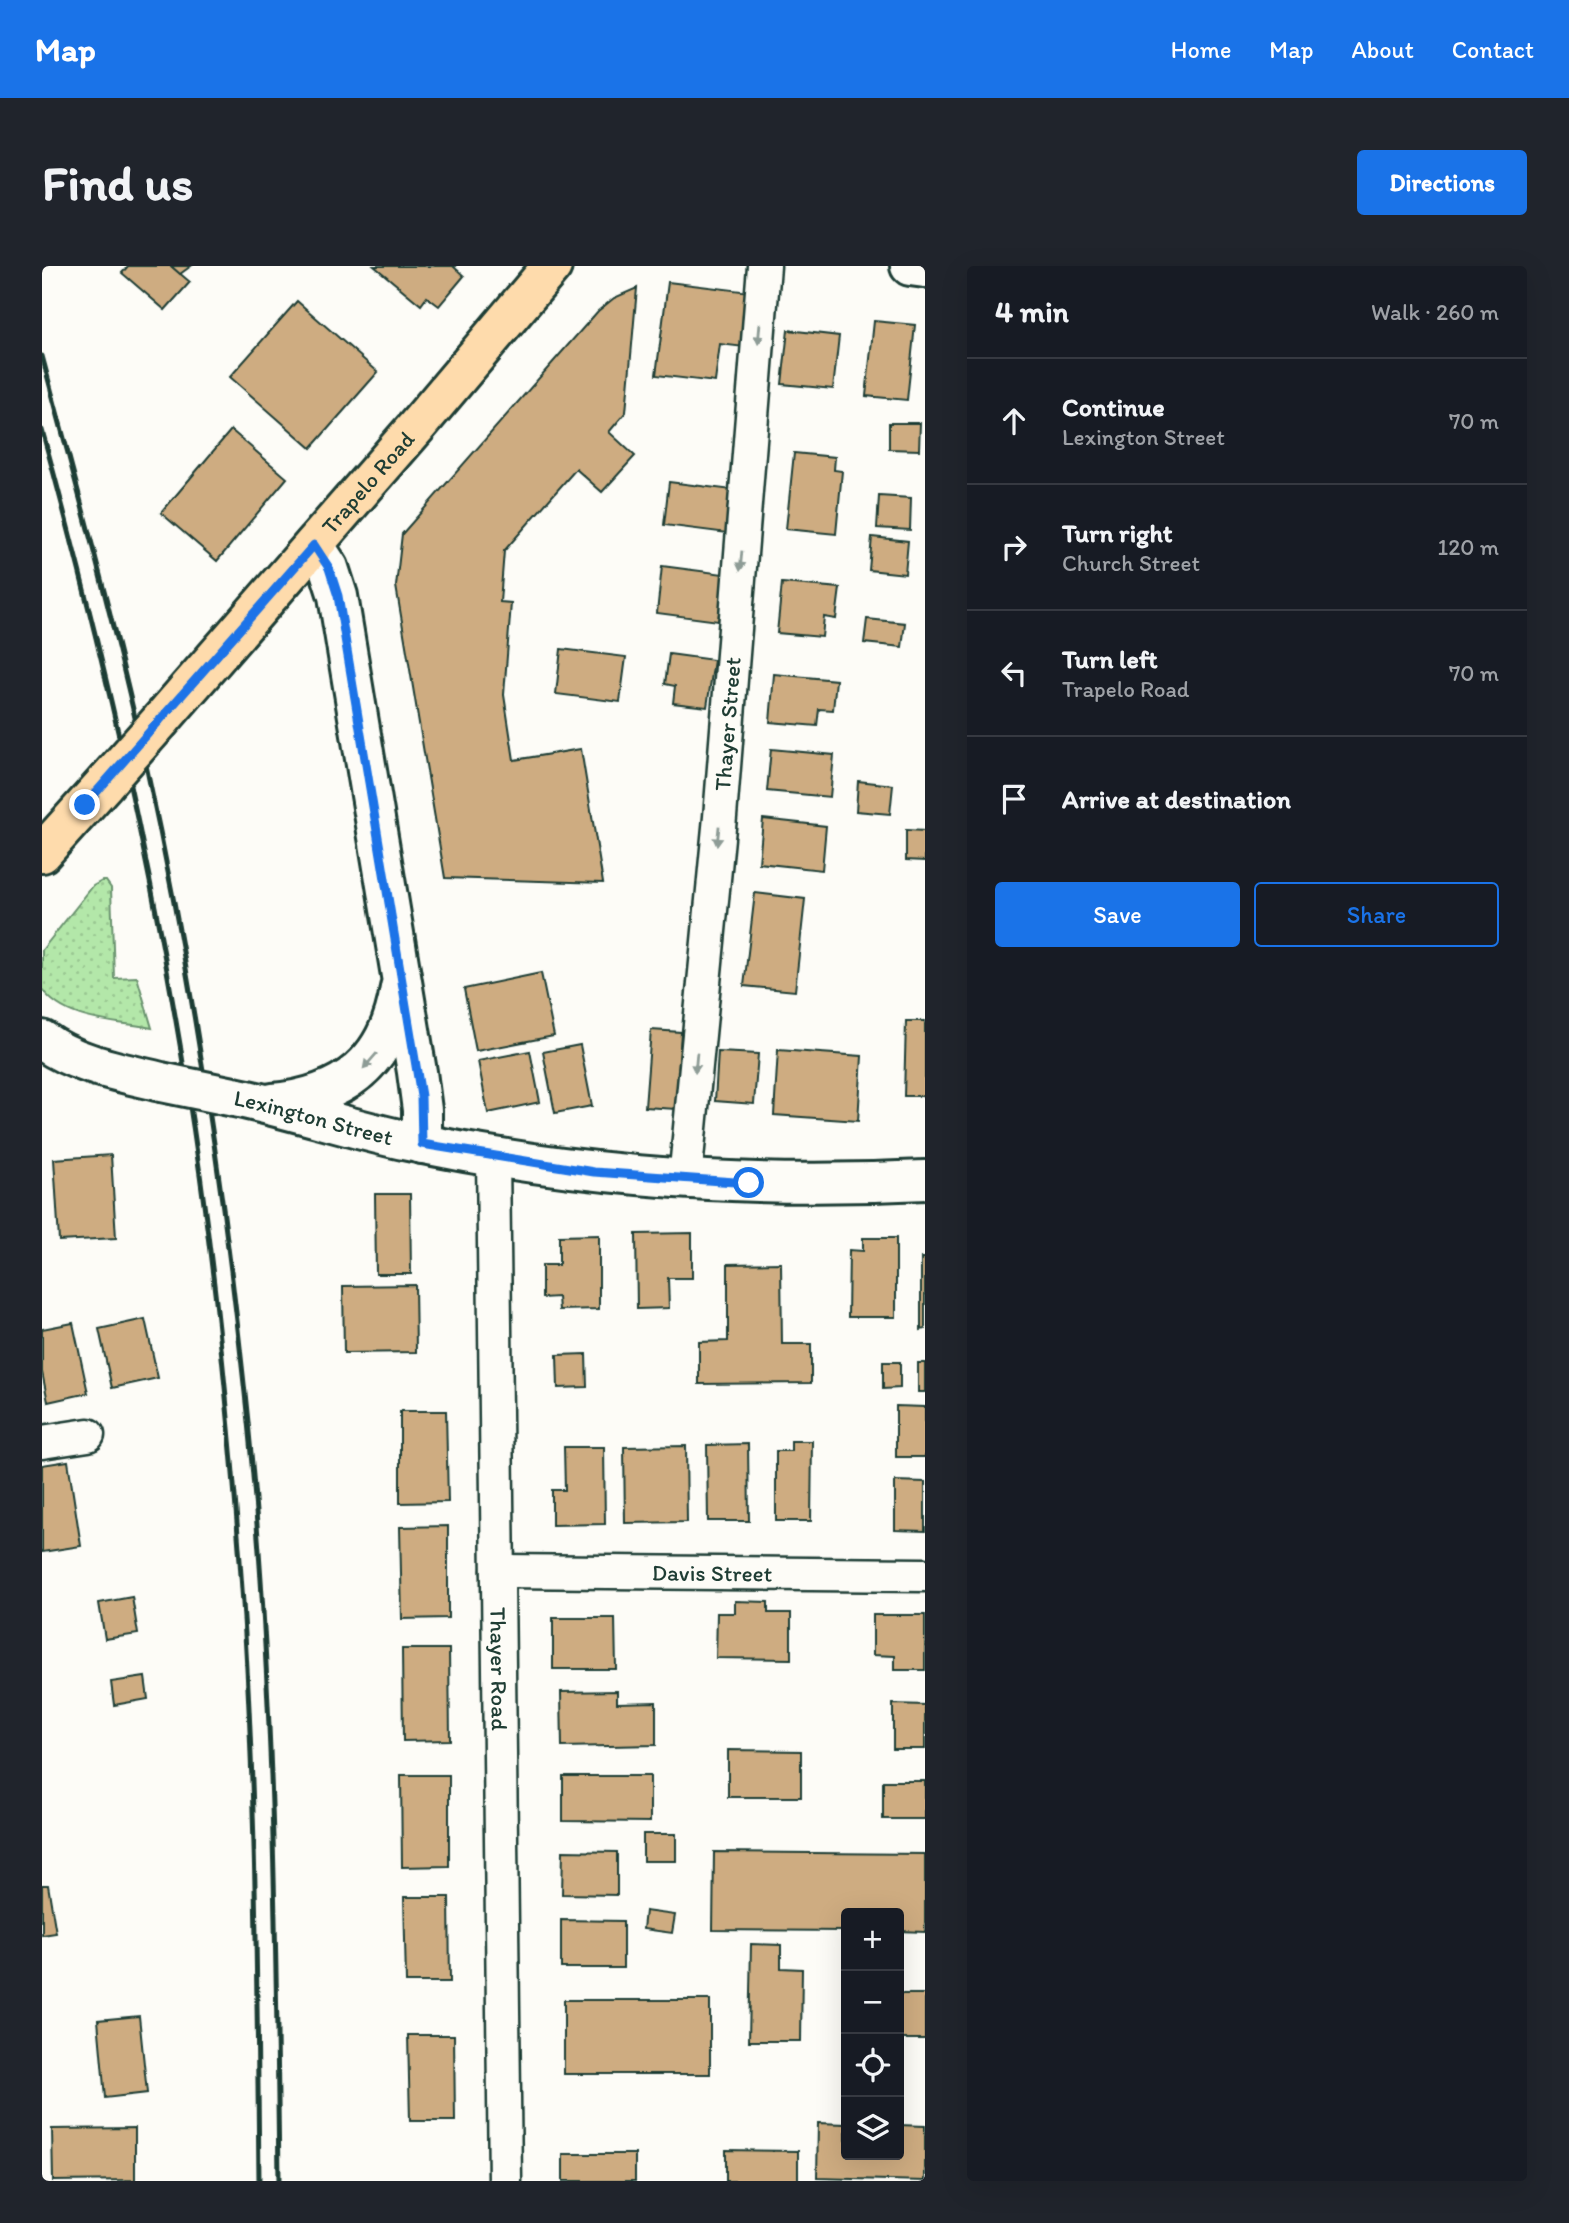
<!DOCTYPE html>
<html lang="en">
<head>
<meta charset="utf-8">
<style>
	body { margin:0; font-family:Itim,sans-serif; background:#20242c; color:#f1f3f6 }
	.controls { position:absolute; right:21px; bottom:21px; display:grid; overflow:hidden; border-radius:7px; box-shadow:0 7px 28px #0002 }
	.controls button { width:63px; height:63px; display:grid; place-items:center; padding:0; border:0; border-bottom:2px solid #363941; background:#171b24; color:#f1f3f6; font:35px sans-serif }
	.stop { position:absolute; width:21px; height:21px; margin:-16px; border:5px solid #1a73e8; border-radius:50%; background:#fff }
	.stop.end { background:#1a73e8; border-color:#fff; box-shadow:0 2px 7px #0008 }
	.list { margin:0; padding:0; list-style:none }
	h2 { display:flex; justify-content:space-between; align-items:center; height:91px; margin:0; padding:0 28px; font-size:30px }
	h2 small { font-size:23px; font-weight:400; color:#9ea1a6 }
	.list li { display:grid; grid-template-columns:46px 1fr auto; gap:21px; align-items:center; box-sizing:border-box; height:126px; padding:0 28px; border-top:2px solid #363941 }
	.list b { display:block; font-size:26px; white-space:nowrap }
	.list p { margin:0; font-size:23px; white-space:nowrap; color:#9ea1a6 }
	.list em { font-size:23px; font-style:normal; color:#9ea1a6 }
	.actions { display:flex; gap:14px; padding:21px 28px }
	.actions a { flex:1; padding:16px 0; border:2px solid #1a73e8; border-radius:7px; text-align:center; font-size:24px; color:#1a73e8 }
	.actions .main { background:#1a73e8; color:#fff }
	.icon { flex:none; width:38px; height:38px; fill:none; stroke:currentColor; stroke-width:2; stroke-linecap:round; stroke-linejoin:round }
	.map { position:relative; flex:none; width:883px; height:1915px; overflow:hidden; border-radius:7px }
	header { display:flex; align-items:center; gap:42px; box-sizing:border-box; height:98px; padding:0 35px; background:#1a73e8; color:#fff }
	header strong { font-size:33px }
	nav { display:flex; gap:38px; margin-inline-start:auto; font-size:24px }
	.intro { display:flex; align-items:center; justify-content:space-between; box-sizing:border-box; height:168px; padding:0 42px }
	h1 { margin:0; font-size:49px }
	.button { padding:18px 32px; border-radius:7px; background:#1a73e8; color:#fff; font-size:24px; font-weight:700 }
	main { display:flex; gap:42px; padding:0 42px }
	aside { flex:1; background:#171b24; border-radius:7px; box-shadow:0 7px 28px #0002 }
	.map>svg:first-child { display:block }
	.park { fill:url(#park-dots); stroke:#69926e; stroke-width:2 }
	.building { fill:#ceac81; stroke:#1f3d34; stroke-width:2 }
	.lines { fill:none; stroke-linecap:round; stroke-linejoin:round }
	.street-casing { stroke:#1f3d34; stroke-width:37 }
	.secondary-casing { stroke:#1f3d34; stroke-width:44 }
	.primary-casing { stroke:#1f3d34; stroke-width:44 }
	.street { stroke:#fdfcf7; stroke-width:32 }
	.secondary { stroke:#fdfcf7; stroke-width:38 }
	.primary { stroke:#fedbac; stroke-width:38 }
	.rail { stroke:#1f3d34; stroke-width:5 }
	.secondary-bridge-casing { stroke:#1f3d34; stroke-width:44; stroke-linecap:butt }
	.primary-bridge-casing { stroke:#1f3d34; stroke-width:44; stroke-linecap:butt }
	.secondary-bridge { stroke:#fdfcf7; stroke-width:38 }
	.primary-bridge { stroke:#fedbac; stroke-width:38 }
	.oneway { fill:#8e9c96 }
	.route { stroke:#1a73e8; stroke-width:9 }
	.labels { text-anchor:middle; stroke-width:5; stroke-linejoin:round; paint-order:stroke }
	.street-label { font-size:23px; fill:#1f3d34; stroke:#fdfcf7 }
</style>
</head>
<body>
<header>
<strong>Map</strong>
<nav><a>Home</a><a>Map</a><a>About</a><a>Contact</a></nav>
</header>
<div class="intro"><h1>Find us</h1><a class="button">Directions</a></div>
<main>
<div class="map">
<svg width="883" height="1915" viewBox="0 0 883 1915">
	<defs>
		<pattern id="park-dots" width="8" height="8" patternUnits="userSpaceOnUse" patternTransform="scale(1.75)"><rect width="8" height="8" fill="#b3e7a9"/><path d="M2 2h.1M6 6h.1" fill="none" stroke="#9ac792" stroke-width="1.8" stroke-linecap="round"/></pattern>
	</defs>
	<rect width="100%" height="100%" fill="#fdfcf7"/>
	<filter id="ink" filterUnits="userSpaceOnUse"><feTurbulence type="fractalNoise" baseFrequency=".0143" numOctaves="2"/><feDisplacementMap in="SourceGraphic" scale="14" xChannelSelector="R" yChannelSelector="G"/><feConvolveMatrix kernelMatrix="1 2 1 2 8 2 1 2 1" color-interpolation-filters="sRGB"/></filter>
	<g filter="url(#ink)">
		<path class="park" d="M 60,615 L 64,615 L 69,622 L 72,712 L 95,711 L 110,762 C 73,755 23,756 0,723 L 0,684 L 51,620 Z"/>
		<g class="building">
			<path d="M 86,0 L 129,0 L 148,16 L 123,44 L 80,7 Z"/>
			<path d="M 129,0 L 149,0 L 138,8 Z"/>
			<path d="M 332,0 L 413,0 L 412,1 L 422,10 L 397,40 L 385,31 L 379,39 Z"/>
			<path d="M 626,16 L 708,26 L 702,81 L 678,78 L 673,116 L 614,109 Z"/>
			<path d="M 595,22 L 584,146 L 567,166 L 593,190 L 560,226 L 534,203 L 462,285 L 458,336 L 469,337 L 462,429 L 472,494 L 539,483 L 561,617 L 403,612 L 354,320 L 360,268 L 556,45 L 572,32 Z"/>
			<path d="M 255,35 L 336,106 L 269,182 L 188,111 Z"/>
			<path d="M 832,55 L 873,59 L 865,134 L 824,130 Z"/>
			<path d="M 746,64 L 797,70 L 791,123 L 740,118 Z"/>
			<path d="M 847,157 L 878,157 L 877,184 L 847,183 Z"/>
			<path d="M 189,164 L 245,212 L 175,295 L 119,247 Z"/>
			<path d="M 752,187 L 793,191 L 792,204 L 800,205 L 794,268 L 744,263 Z"/>
			<path d="M 627,216 L 691,224 L 685,267 L 622,259 Z"/>
			<path d="M 837,230 L 869,232 L 868,264 L 835,262 Z"/>
			<path d="M 830,271 L 866,275 L 863,308 L 827,304 Z"/>
			<path d="M 620,300 L 682,308 L 676,355 L 615,347 Z"/>
			<path d="M 740,317 L 798,322 L 794,353 L 782,351 L 780,371 L 735,367 Z"/>
			<path d="M 825,353 L 863,357 L 860,381 L 822,377 Z"/>
			<path d="M 519,383 L 584,391 L 578,436 L 514,428 Z"/>
			<path d="M 627,388 L 672,394 L 665,441 L 631,437 L 633,420 L 623,418 Z"/>
			<path d="M 732,408 L 794,414 L 791,444 L 777,443 L 775,460 L 728,456 Z"/>
			<path d="M 729,483 L 792,489 L 788,531 L 725,525 Z"/>
			<path d="M 816,515 L 851,519 L 848,548 L 814,545 Z"/>
			<path d="M 721,553 L 784,560 L 780,604 L 717,597 Z"/>
			<path d="M 864,564 L 883,565 L 883,595 L 864,594 Z"/>
			<path d="M 713,627 L 763,633 L 753,725 L 702,720 Z"/>
			<path d="M 499,707 L 512,770 L 434,785 L 422,723 Z"/>
			<path d="M 864,755 L 883,755 L 883,830 L 862,830 Z"/>
			<path d="M 609,764 L 639,766 L 634,843 L 603,841 Z"/>
			<path d="M 538,779 L 550,840 L 513,847 L 501,786 Z"/>
			<path d="M 736,784 L 820,790 L 816,855 L 732,849 Z"/>
			<path d="M 488,785 L 498,836 L 446,847 L 436,795 Z"/>
			<path d="M 676,786 L 716,788 L 712,838 L 673,835 Z"/>
			<path d="M 69,889 L 74,972 L 17,975 L 12,893 Z"/>
			<path d="M 333,928 L 368,928 L 369,1008 L 334,1008 Z"/>
			<path d="M 650,967 L 650,1012 L 626,1012 L 627,1042 L 595,1043 L 594,968 Z"/>
			<path d="M 557,969 L 557,1043 L 517,1044 L 516,1031 L 500,1032 L 500,999 L 517,999 L 517,970 Z"/>
			<path d="M 821,972 L 854,972 L 854,1051 L 806,1051 L 807,984 L 821,985 Z"/>
			<path d="M 879,992 L 883,992 L 883,1063 L 879,1064 Z"/>
			<path d="M 739,997 L 740,1078 L 769,1078 L 769,1117 L 657,1118 L 657,1076 L 686,1075 L 686,998 Z"/>
			<path d="M 373,1019 L 374,1086 L 302,1087 L 301,1020 Z"/>
			<path d="M 103,1053 L 116,1112 L 70,1122 L 57,1063 Z"/>
			<path d="M 31,1057 L 46,1127 L 6,1136 L 0,1106 L 0,1063 Z"/>
			<path d="M 544,1088 L 545,1121 L 516,1122 L 515,1089 Z"/>
			<path d="M 841,1096 L 858,1096 L 858,1122 L 841,1123 Z"/>
			<rect x="876" y="1097" width="7" height="29"/>
			<path d="M 854,1140 L 883,1141 L 883,1191 L 854,1191 Z"/>
			<path d="M 358,1145 L 404,1145 L 406,1236 L 358,1237 Z"/>
			<path d="M 749,1175 L 770,1175 L 769,1255 L 734,1255 L 734,1185 L 749,1185 Z"/>
			<path d="M 706,1178 L 707,1255 L 666,1255 L 665,1179 Z"/>
			<path d="M 644,1180 L 645,1256 L 583,1257 L 582,1181 Z"/>
			<path d="M 522,1181 L 562,1181 L 563,1258 L 510,1259 L 510,1224 L 523,1224 Z"/>
			<path d="M 26,1195 L 39,1280 L 0,1286 L 0,1199 Z"/>
			<path d="M 853,1215 L 883,1216 L 883,1265 L 853,1264 Z"/>
			<path d="M 406,1260 L 406,1352 L 360,1353 L 358,1261 Z"/>
			<path d="M 90,1331 L 96,1368 L 63,1373 L 57,1337 Z"/>
			<path d="M 693,1335 L 726,1336 L 726,1347 L 749,1347 L 749,1393 L 674,1392 L 675,1347 L 693,1347 Z"/>
			<path d="M 831,1349 L 883,1349 L 883,1404 L 853,1404 L 853,1390 L 831,1389 Z"/>
			<path d="M 511,1352 L 573,1352 L 574,1403 L 511,1403 Z"/>
			<path d="M 360,1383 L 407,1383 L 408,1474 L 361,1475 Z"/>
			<path d="M 103,1411 L 106,1433 L 72,1439 L 69,1416 Z"/>
			<path d="M 575,1425 L 575,1437 L 614,1436 L 614,1479 L 520,1481 L 519,1426 Z"/>
			<path d="M 851,1438 L 883,1439 L 883,1483 L 851,1483 Z"/>
			<path d="M 686,1484 L 759,1485 L 759,1531 L 686,1531 Z"/>
			<path d="M 359,1509 L 407,1509 L 407,1600 L 360,1601 Z"/>
			<path d="M 521,1510 L 608,1510 L 608,1556 L 521,1555 Z"/>
			<rect x="841" y="1515" width="42" height="38"/>
			<rect x="601" y="1568" width="33" height="27"/>
			<path d="M 521,1585 L 575,1586 L 575,1629 L 520,1628 Z"/>
			<path d="M 672,1586 L 883,1588 L 883,1666 L 857,1665 L 857,1647 L 804,1647 L 804,1665 L 671,1664 Z"/>
			<path d="M 0,1619 L 6,1619 L 14,1667 L 0,1669 Z"/>
			<path d="M 362,1631 L 407,1631 L 408,1716 L 364,1716 Z"/>
			<path d="M 603,1645 L 633,1649 L 630,1667 L 601,1663 Z"/>
			<path d="M 519,1654 L 581,1655 L 581,1702 L 519,1702 Z"/>
			<path d="M 709,1678 L 739,1679 L 739,1702 L 760,1703 L 759,1775 L 707,1775 Z"/>
			<rect x="857" y="1728" width="26" height="45"/>
			<rect x="522" y="1734" width="146" height="74"/>
			<path d="M 97,1750 L 105,1827 L 63,1832 L 56,1754 Z"/>
			<path d="M 366,1769 L 412,1769 L 413,1855 L 368,1855 Z"/>
			<path d="M 776,1857 L 804,1858 L 804,1889 L 857,1889 L 857,1859 L 883,1860 L 883,1915 L 775,1912 Z"/>
			<path d="M 93,1862 L 93,1914 L 11,1915 L 10,1863 Z"/>
			<path d="M 684,1884 L 756,1885 L 756,1915 L 684,1915 Z"/>
			<rect x="521" y="1888" width="72" height="27"/>
		</g>
		<g class="lines">
			<defs>
				<g id="street">
					<path id="s1" d="M 451,890 L 463,1915"/>
					<path id="s2" d="M 643,914 L 678,551 L 722,0"/>
					<path d="M 0,1176 L 46,1169"/>
					<path id="s3" d="M 456,1305 L 883,1309"/>
				</g>
				<g id="secondary">
					<path d="M 868,0 L 883,2"/>
					<path d="M 272,279 L 287,302 L 296,330 L 375,806 L 380,844 L 380,878"/>
					<path d="M 0,774 C 34,799 79,806 119,816"/>
					<path id="s4" d="M 192,831 C 251,843 308,863 366,875 C 537,911 709,923 883,914"/>
					<path d="M 231,837 C 303,830 347,795 358,722"/>
				</g>
				<g id="primary">
					<path id="s5" d="M 119,454 L 375,160 L 510,0"/>
					<path d="M 0,587 L 63,517"/>
				</g>
			</defs>
			<use href="#street" class="street-casing"/>
			<use href="#secondary" class="secondary-casing"/>
			<use href="#primary" class="primary-casing"/>
			<use href="#street" class="street"/>
			<use href="#secondary" class="secondary"/>
			<use href="#primary" class="primary"/>
			<g class="rail">
				<path d="M 0,90 C 37,228 74,365 105,504 C 150,710 181,918 203,1127 C 231,1389 234,1652 237,1915"/>
				<path d="M 0,164 C 59,378 109,596 144,815 C 172,988 189,1163 201,1337 C 214,1529 215,1722 217,1915"/>
			</g>
			<defs>
				<path id="secondary-bridge" d="M 119,816 L 192,831"/>
				<path id="primary-bridge" d="M 63,517 L 119,454"/>
			</defs>
			<use href="#secondary-bridge" class="secondary-bridge-casing"/>
			<use href="#primary-bridge" class="primary-bridge-casing"/>
			<use href="#secondary-bridge" class="secondary-bridge"/>
			<use href="#primary-bridge" class="primary-bridge"/>
		</g>
		<defs><path id="oneway-solid" d="M-6-.8H1V-3.2L6.5 0L1 3.2V.8H-6Z" transform="scale(1.75)"/></defs>
		<g class="oneway">
			<use href="#oneway-solid" transform="translate(717 68) rotate(95)"/>
			<use href="#oneway-solid" transform="translate(699 295) rotate(95)"/>
			<use href="#oneway-solid" transform="translate(676 570) rotate(96)"/>
			<use href="#oneway-solid" transform="translate(328 795) rotate(131)"/>
			<use href="#oneway-solid" transform="translate(654 797) rotate(95)"/>
		</g>
	</g>
	<g class="lines" filter="url(#ink)">
		<path class="route" d="M 43,539 L 272,279 L 287,302 L 296,330 L 379,830 L 380,878 L 552,906 L 707,917"/>
	</g>
	<g class="labels">
		<g class="street-label">
			<text dy="8" stroke="none"><textPath href="#s5" startOffset="315">Trapelo Road</textPath></text>
			<text dy="8" stroke="none"><textPath href="#s2" startOffset="458">Thayer Street</textPath></text>
			<text dy="8" stroke="none"><textPath href="#s4" startOffset="82">Lexington Street</textPath></text>
			<text dy="8" stroke="none"><textPath href="#s3" startOffset="214">Davis Street</textPath></text>
			<text dy="8" stroke="none"><textPath href="#s1" startOffset="513">Thayer Road</textPath></text>
		</g>
	</g>
</svg>
<div class="controls">
<button>+</button>
<button>−</button>
<button><svg class="icon" aria-label="locate" viewBox="0 0 24 24"><circle cx="12" cy="12" r="6"/><path d="M12 2v4M12 18v4M2 12h4M18 12h4"/></svg></button>
<button><svg class="icon" aria-label="layers" viewBox="0 0 24 24"><path d="M12 4l9 5-9 5-9-5zM3 14l9 5 9-5"/></svg></button>
</div>
<div class="stop" style="left:707px;top:917px"></div>
<div class="stop end" style="left:43px;top:539px"></div>
</div>
<aside>
<h2>4 min<small>Walk · 260 m</small></h2>
<ul class="list">
<li><svg class="icon" aria-label="ahead" viewBox="0 0 24 24"><path d="M12 20V5M6 11l6-6 6 6"/></svg><div><b>Continue</b><p>Lexington Street</p></div><em>70 m</em></li>
<li><svg class="icon" aria-label="right" viewBox="0 0 24 24"><path d="M7 20v-9h11M14 6l5 5-5 5"/></svg><div><b>Turn right</b><p>Church Street</p></div><em>120 m</em></li>
<li><svg class="icon" aria-label="left" viewBox="0 0 24 24"><path d="M17 20v-9H6M10 6l-5 5 5 5"/></svg><div><b>Turn left</b><p>Trapelo Road</p></div><em>70 m</em></li>
<li><svg class="icon" aria-label="arrive" viewBox="0 0 24 24"><path d="M6 21V4h12l-3 4 3 4H6"/></svg><div><b>Arrive at destination</b></div></li>
</ul>
<div class="actions"><a class="main">Save</a><a>Share</a></div>
</aside>
</main>
</body>
</html>
